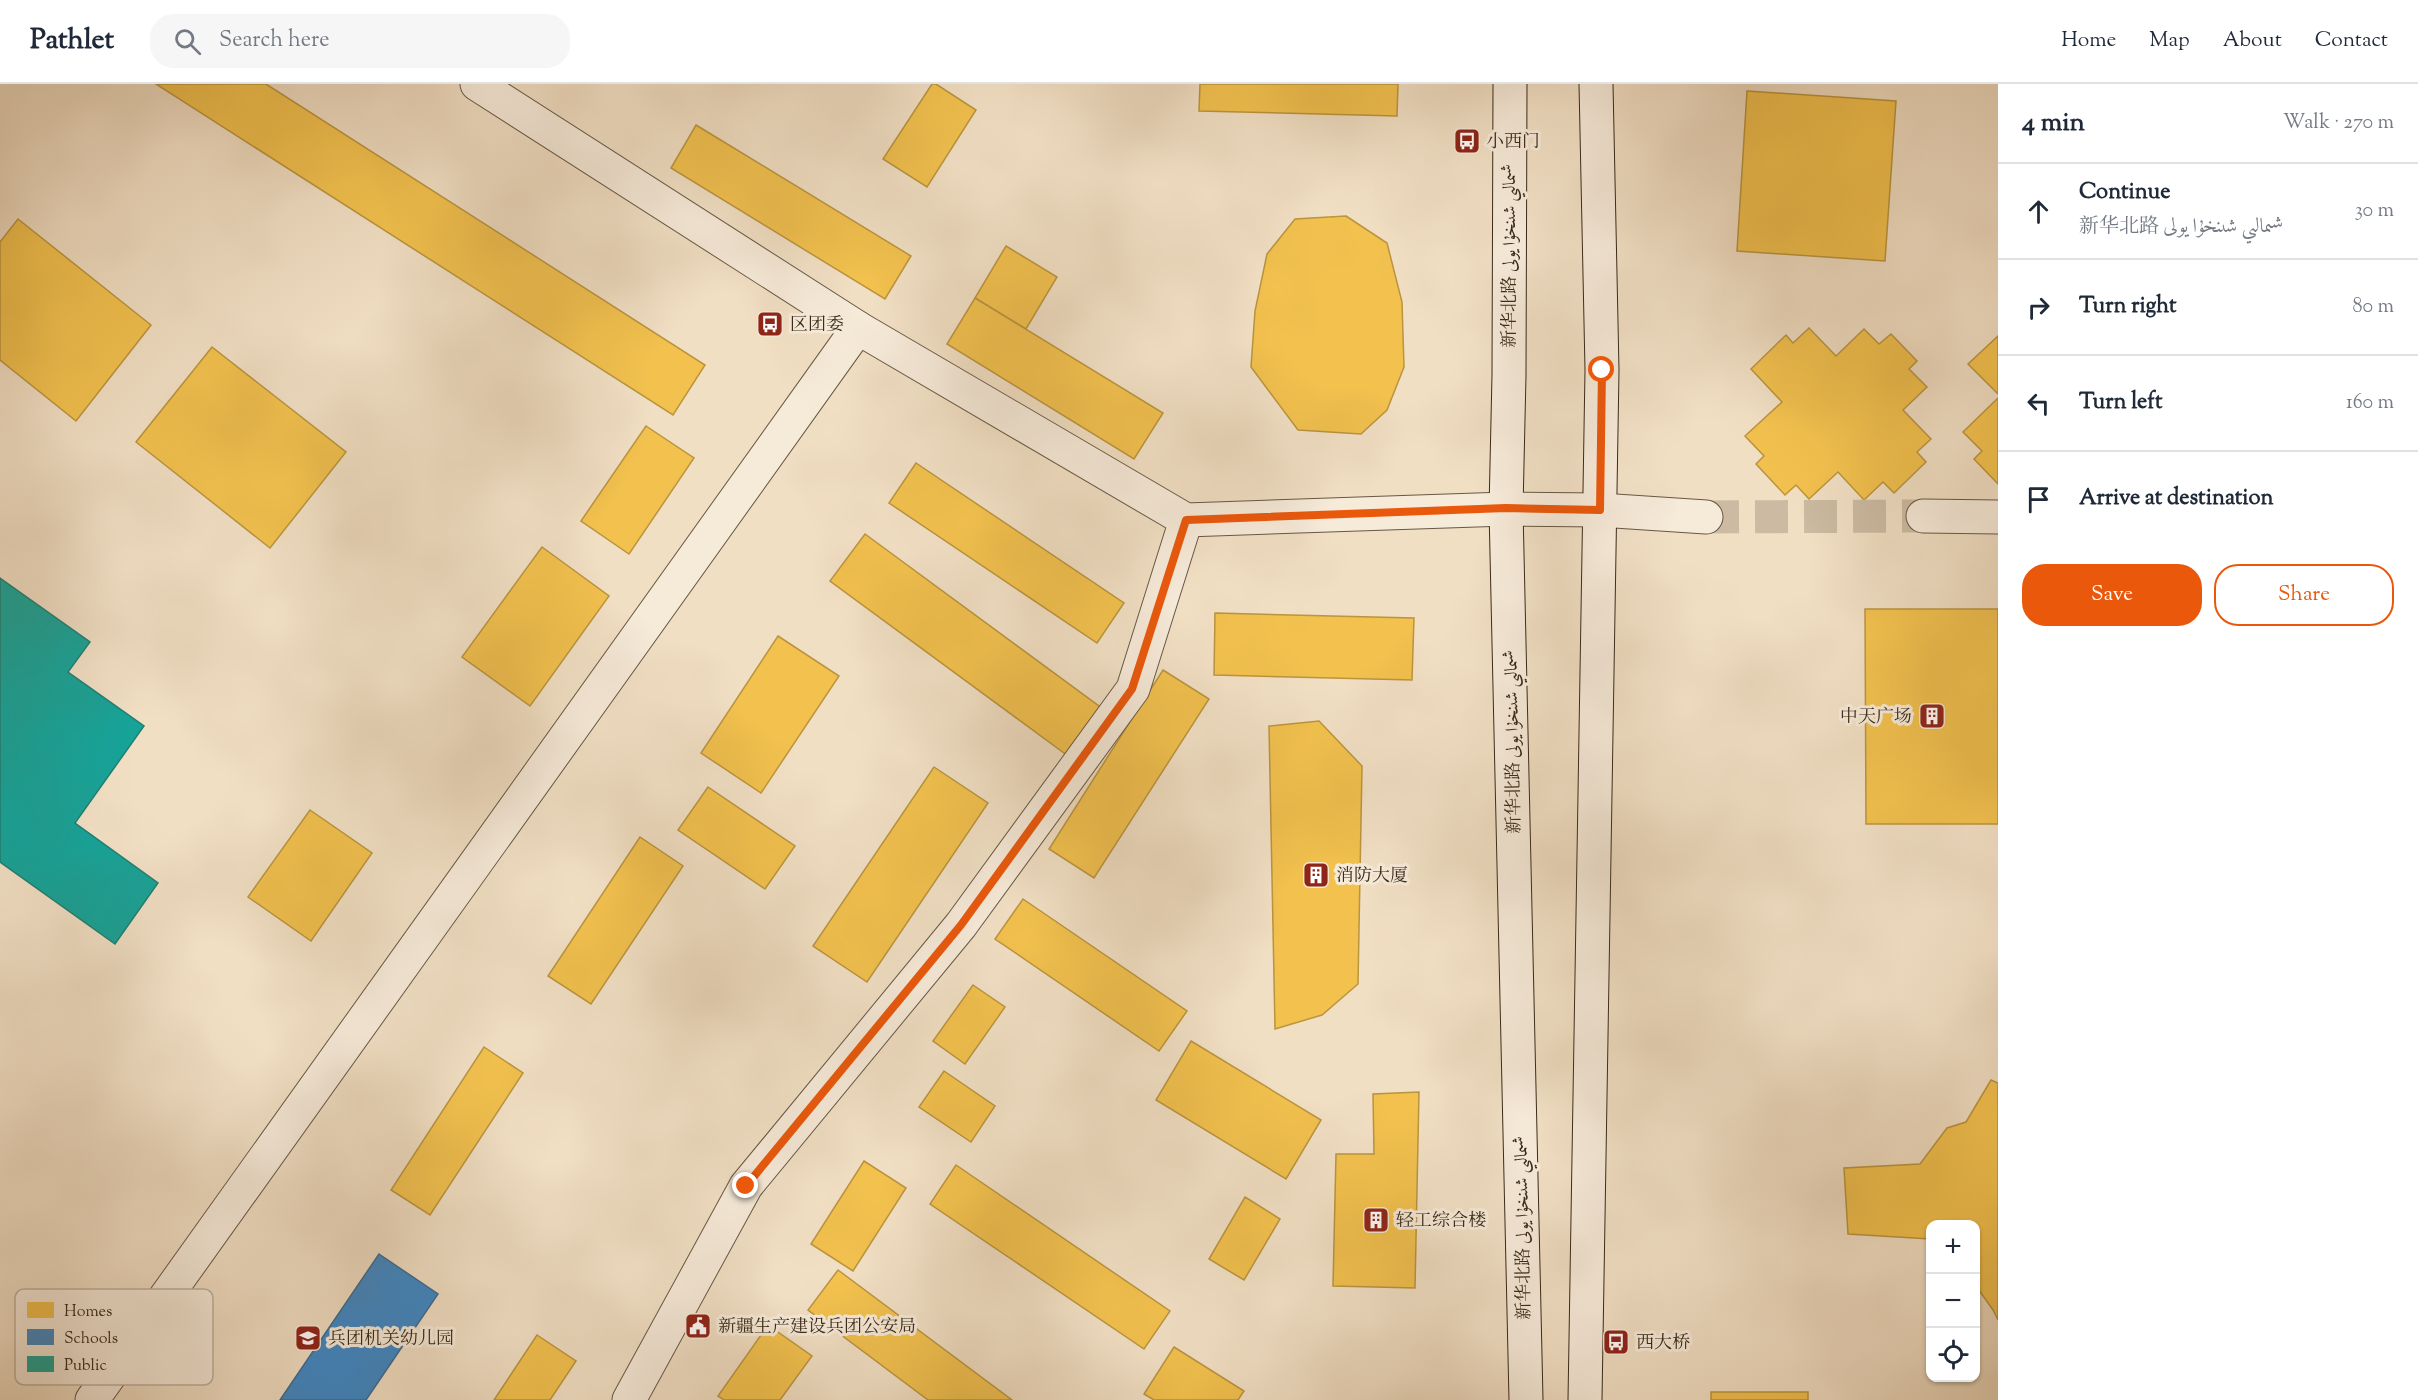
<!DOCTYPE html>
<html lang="en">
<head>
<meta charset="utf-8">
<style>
	body { margin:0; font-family:"Sorts Mill Goudy",Amiri,"Noto Serif SC",serif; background:#f6f6f7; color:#1f2937 }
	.controls { position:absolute; right:18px; bottom:18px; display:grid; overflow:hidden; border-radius:12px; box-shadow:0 2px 4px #0004 }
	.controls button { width:54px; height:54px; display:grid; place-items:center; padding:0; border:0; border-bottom:2px solid #e0e1e3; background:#fff; color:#1f2937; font:30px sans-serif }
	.stop { position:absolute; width:18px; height:18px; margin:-14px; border:4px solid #ea580c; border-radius:50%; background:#fff }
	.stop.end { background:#ea580c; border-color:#fff; box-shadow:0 2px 6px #0008 }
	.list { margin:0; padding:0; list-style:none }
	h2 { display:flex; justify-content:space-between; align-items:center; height:78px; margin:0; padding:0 24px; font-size:26px }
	h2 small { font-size:20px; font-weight:400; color:#747a83 }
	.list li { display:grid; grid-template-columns:39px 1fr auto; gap:18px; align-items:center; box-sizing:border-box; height:96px; padding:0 24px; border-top:2px solid #e0e1e3 }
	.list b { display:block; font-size:22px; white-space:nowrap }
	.list p { margin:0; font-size:20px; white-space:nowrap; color:#747a83 }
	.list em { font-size:20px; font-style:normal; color:#747a83 }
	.actions { display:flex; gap:12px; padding:18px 24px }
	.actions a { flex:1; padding:14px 0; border:2px solid #ea580c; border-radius:24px; text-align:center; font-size:21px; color:#ea580c }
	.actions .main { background:#ea580c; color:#fff }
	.icon { flex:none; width:33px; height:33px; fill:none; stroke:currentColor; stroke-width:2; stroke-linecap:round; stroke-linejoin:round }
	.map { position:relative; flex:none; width:1998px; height:1316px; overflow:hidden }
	header { display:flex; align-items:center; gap:36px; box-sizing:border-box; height:84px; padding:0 30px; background:#fff; border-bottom:2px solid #e0e1e3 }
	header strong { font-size:28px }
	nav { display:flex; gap:33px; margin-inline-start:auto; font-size:21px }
	.search { width:420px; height:54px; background:#f6f6f7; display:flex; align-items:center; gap:15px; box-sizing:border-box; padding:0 21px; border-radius:24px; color:#747a83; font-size:22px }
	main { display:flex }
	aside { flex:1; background:#fff }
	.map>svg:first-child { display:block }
	.homes { fill:#f2c14e; stroke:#ba943e; stroke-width:1.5 }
	.schools { fill:#3f88c5; stroke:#3d6c91; stroke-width:1.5 }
	.public { fill:#17a398; stroke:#217f72; stroke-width:1.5 }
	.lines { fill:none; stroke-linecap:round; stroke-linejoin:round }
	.street-tunnel { stroke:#ccbba2; stroke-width:33; stroke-dasharray:33 16; stroke-linecap:butt }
	.street-casing { stroke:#675844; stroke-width:35 }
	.secondary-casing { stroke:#392b19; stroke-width:35 }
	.street { stroke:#f6ead9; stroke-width:33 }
	.secondary { stroke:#f6ead9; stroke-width:33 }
	.route { stroke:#ea580c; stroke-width:8 }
	.labels { text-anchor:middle; stroke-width:6; stroke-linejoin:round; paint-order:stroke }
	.poi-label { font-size:18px; fill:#392b19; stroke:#f6ead9; text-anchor:start }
	.street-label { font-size:18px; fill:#392b19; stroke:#f6ead9 }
	.key { fill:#f6ead9; stroke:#bdb19f; stroke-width:1.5 }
	.key-label { font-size:16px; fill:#392b19 }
</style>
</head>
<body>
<header>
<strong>Pathlet</strong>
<div class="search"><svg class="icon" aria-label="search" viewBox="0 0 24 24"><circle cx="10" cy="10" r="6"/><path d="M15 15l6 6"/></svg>Search here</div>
<nav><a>Home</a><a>Map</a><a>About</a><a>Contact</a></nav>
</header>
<main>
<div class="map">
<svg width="1998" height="1316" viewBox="0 0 1998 1316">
	<rect width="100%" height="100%" fill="#f1dfc4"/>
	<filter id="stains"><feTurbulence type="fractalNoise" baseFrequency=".00333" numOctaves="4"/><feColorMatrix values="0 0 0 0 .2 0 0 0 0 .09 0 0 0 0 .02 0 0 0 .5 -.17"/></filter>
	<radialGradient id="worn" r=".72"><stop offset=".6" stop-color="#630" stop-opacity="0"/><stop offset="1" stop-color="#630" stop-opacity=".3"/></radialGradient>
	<g class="homes">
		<path d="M 156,0 L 266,0 L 705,281 L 673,331 Z"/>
		<path d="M 932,0 L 936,0 L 976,26 L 927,103 L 883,75 Z"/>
		<path d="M 1200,0 L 1398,0 L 1397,32 L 1199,27 Z"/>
		<path d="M 1747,7 L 1896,17 L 1885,177 L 1737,167 Z"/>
		<path d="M 696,41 L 911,172 L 885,215 L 671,84 Z"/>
		<path d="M 1346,132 L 1387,159 L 1402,218 L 1404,283 L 1387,326 L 1361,350 L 1298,346 L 1251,283 L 1255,227 L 1267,170 L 1295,135 Z"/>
		<path d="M 18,135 L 151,241 L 76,337 L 0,276 L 0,158 Z"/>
		<path d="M 1006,162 L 1057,193 L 1026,245 L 975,214 Z"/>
		<path d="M 975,214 L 1163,329 L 1134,375 L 947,260 Z"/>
		<path d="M 1809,244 L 1836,272 L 1864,245 L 1879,260 L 1891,250 L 1917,277 L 1909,285 L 1927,303 L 1903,326 L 1931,355 L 1917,368 L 1926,378 L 1894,409 L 1883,398 L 1864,416 L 1838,388 L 1809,415 L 1796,401 L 1785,411 L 1756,380 L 1764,372 L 1745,352 L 1782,318 L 1751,285 L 1786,251 L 1793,259 Z"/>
		<path d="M 1998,252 L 1998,310 L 1968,280 Z"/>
		<path d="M 212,263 L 346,368 L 270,464 L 136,358 Z"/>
		<path d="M 1998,314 L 1998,400 L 1974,375 L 1982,367 L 1963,348 Z"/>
		<path d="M 646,342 L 694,374 L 629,470 L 581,437 Z"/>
		<path d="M 916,379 L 1124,519 L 1097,559 L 889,419 Z"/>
		<path d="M 865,450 L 1103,625 L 1068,672 L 830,497 Z"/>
		<path d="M 542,463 L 609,512 L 530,622 L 462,573 Z"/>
		<path d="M 1865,525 L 1998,525 L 1998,740 L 1866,740 Z"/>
		<path d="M 1215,529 L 1414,534 L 1412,596 L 1214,591 Z"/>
		<path d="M 778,552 L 839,592 L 761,709 L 701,669 Z"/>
		<path d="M 1163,586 L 1209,615 L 1094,794 L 1049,765 Z"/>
		<path d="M 1319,637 L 1362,682 L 1358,900 L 1322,931 L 1275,945 L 1269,642 Z"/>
		<path d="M 934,683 L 988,719 L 867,898 L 813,862 Z"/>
		<path d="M 708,703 L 795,762 L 765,805 L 678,746 Z"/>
		<path d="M 310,726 L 372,769 L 311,857 L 248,813 Z"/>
		<path d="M 640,753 L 683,782 L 591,920 L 548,892 Z"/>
		<path d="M 1023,815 L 1187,927 L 1159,967 L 995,855 Z"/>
		<path d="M 973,901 L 1005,923 L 965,980 L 933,957 Z"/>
		<path d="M 1191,957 L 1321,1036 L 1286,1095 L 1156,1016 Z"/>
		<path d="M 484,963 L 523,989 L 430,1131 L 391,1106 Z"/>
		<path d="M 944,987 L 995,1022 L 971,1058 L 919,1023 Z"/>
		<path d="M 1991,996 L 1998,999 L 1998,1236 L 1993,1226 L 1976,1202 L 1976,1140 L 1930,1140 L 1930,1155 L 1848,1150 L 1844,1084 L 1920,1080 L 1947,1044 L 1966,1038 Z"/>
		<path d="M 1419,1008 L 1415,1204 L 1333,1202 L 1336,1070 L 1374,1070 L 1373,1010 Z"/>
		<path d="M 864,1077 L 906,1104 L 853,1187 L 811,1160 Z"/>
		<path d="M 956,1081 L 1170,1227 L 1144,1265 L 930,1120 Z"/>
		<path d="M 1245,1113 L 1280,1135 L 1244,1196 L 1209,1175 Z"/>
		<path d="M 838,1186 L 1012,1316 L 928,1316 L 808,1226 Z"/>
		<path d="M 768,1241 L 812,1272 L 780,1316 L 724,1316 L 718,1312 Z"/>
		<path d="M 537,1251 L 576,1277 L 550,1316 L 494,1316 Z"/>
		<path d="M 1174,1263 L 1244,1307 L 1238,1316 L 1154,1316 L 1144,1310 Z"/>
		<rect x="1711" y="1308" width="97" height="8"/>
	</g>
	<path class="schools" d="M 379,1170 L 438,1210 L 366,1316 L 280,1316 Z"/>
	<path class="public" d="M 0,494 L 90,558 L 68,588 L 144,642 L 75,739 L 158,799 L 115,860 L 0,778 Z"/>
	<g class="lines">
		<path class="street-tunnel" d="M 1706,433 L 1923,432"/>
		<defs>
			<g id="street">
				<path d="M 477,0 L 858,244 L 1186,436 L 1506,425 L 1600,426 L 1706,433"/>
				<path d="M 1923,432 L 1998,433"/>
				<path d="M 92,1316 L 858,244"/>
				<path d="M 629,1316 L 746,1102 L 961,841 L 1133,605 L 1186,436"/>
			</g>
			<g id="secondary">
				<path d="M 1510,0 L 1509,291 L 1506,425 L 1526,1316"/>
				<path d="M 1585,1316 L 1602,286 L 1596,0"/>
			</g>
		</defs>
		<use href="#street" class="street-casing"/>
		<use href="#secondary" class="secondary-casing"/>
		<use href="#street" class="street"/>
		<use href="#secondary" class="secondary"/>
	</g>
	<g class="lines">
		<path class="route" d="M 746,1102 L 961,841 L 1132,605 L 1186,436 L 1506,424 L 1600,426 L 1602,286"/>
	</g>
	<defs>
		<symbol id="bus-square" viewBox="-11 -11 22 22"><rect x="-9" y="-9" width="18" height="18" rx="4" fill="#8f2418" stroke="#f6ead9"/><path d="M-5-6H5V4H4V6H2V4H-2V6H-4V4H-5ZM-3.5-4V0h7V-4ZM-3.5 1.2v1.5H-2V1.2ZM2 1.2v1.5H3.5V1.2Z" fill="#fff"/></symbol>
		<symbol id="building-square" viewBox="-11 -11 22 22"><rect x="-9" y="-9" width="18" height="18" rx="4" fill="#8f2418" stroke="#f6ead9"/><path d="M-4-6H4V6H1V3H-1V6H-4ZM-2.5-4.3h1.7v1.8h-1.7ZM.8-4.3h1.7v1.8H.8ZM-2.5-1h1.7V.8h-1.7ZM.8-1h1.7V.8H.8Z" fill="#fff"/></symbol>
		<symbol id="civic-square" viewBox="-11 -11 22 22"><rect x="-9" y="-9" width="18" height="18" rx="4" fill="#8f2418" stroke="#f6ead9"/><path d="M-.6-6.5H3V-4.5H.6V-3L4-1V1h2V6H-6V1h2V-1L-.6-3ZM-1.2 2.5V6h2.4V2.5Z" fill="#fff"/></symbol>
		<symbol id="school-square" viewBox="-11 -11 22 22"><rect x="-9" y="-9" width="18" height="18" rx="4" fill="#8f2418" stroke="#f6ead9"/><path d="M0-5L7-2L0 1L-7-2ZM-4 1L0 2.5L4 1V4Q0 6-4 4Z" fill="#fff"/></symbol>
	</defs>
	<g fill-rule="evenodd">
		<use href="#bus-square" x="1452" y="42" width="30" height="30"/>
		<use href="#bus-square" x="755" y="225" width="30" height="30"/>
		<use href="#building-square" x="1917" y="617" width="30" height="30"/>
		<use href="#building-square" x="1301" y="776" width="30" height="30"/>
		<use href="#building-square" x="1361" y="1121" width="30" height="30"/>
		<use href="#civic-square" x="683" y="1227" width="30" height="30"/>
		<use href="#school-square" x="293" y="1239" width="30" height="30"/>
		<use href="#bus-square" x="1601" y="1243" width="30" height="30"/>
	</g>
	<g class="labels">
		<g class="poi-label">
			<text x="1486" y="63">小西门</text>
			<text x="790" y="246">区团委</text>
			<text x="1912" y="638" text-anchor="end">中天广场</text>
			<text x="1336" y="797">消防大厦</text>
			<text x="1396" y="1142">轻工综合楼</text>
			<text x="718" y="1248">新疆生产建设兵团公安局</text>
			<text x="328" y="1260">兵团机关幼儿园</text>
			<text x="1636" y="1264">西大桥</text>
		</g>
		<g class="street-label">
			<text transform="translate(1509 172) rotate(-90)" y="6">新华北路 شىمالىي شىنخۇا يولى</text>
			<text transform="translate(1512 658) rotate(-91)" y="6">新华北路 شىمالىي شىنخۇا يولى</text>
			<text transform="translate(1522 1144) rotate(-91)" y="6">新华北路 شىمالىي شىنخۇا يولى</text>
		</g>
	</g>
	<rect x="15" y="1205" width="198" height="96" rx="9" class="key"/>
	<rect x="27" y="1218" width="27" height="16" fill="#f2c14e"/>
	<rect x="27" y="1245" width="27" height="16" fill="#3f88c5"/>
	<rect x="27" y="1272" width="27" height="16" fill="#17a398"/>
	<g class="key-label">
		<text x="64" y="1232">Homes</text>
		<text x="64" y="1259">Schools</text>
		<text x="64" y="1286">Public</text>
	</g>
	<rect width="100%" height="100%" filter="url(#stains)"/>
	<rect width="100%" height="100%" fill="url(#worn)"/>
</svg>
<div class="controls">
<button>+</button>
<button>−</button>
<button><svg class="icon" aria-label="locate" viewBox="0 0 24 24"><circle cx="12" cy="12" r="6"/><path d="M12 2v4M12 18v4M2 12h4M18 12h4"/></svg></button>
</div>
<div class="stop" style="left:1602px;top:286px"></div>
<div class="stop end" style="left:746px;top:1102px"></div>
</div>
<aside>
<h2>4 min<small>Walk · 270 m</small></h2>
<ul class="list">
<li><svg class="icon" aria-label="ahead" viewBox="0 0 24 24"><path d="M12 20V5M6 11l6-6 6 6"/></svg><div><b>Continue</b><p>新华北路 شىمالىي شىنخۇا يولى</p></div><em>30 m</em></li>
<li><svg class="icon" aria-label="right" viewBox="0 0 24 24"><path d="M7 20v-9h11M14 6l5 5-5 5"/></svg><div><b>Turn right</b></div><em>80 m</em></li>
<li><svg class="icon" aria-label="left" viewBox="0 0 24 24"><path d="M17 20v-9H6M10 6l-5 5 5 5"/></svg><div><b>Turn left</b></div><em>160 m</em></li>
<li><svg class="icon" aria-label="arrive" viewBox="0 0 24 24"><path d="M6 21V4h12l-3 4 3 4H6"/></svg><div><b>Arrive at destination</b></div></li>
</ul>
<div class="actions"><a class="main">Save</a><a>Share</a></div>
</aside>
</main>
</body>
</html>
